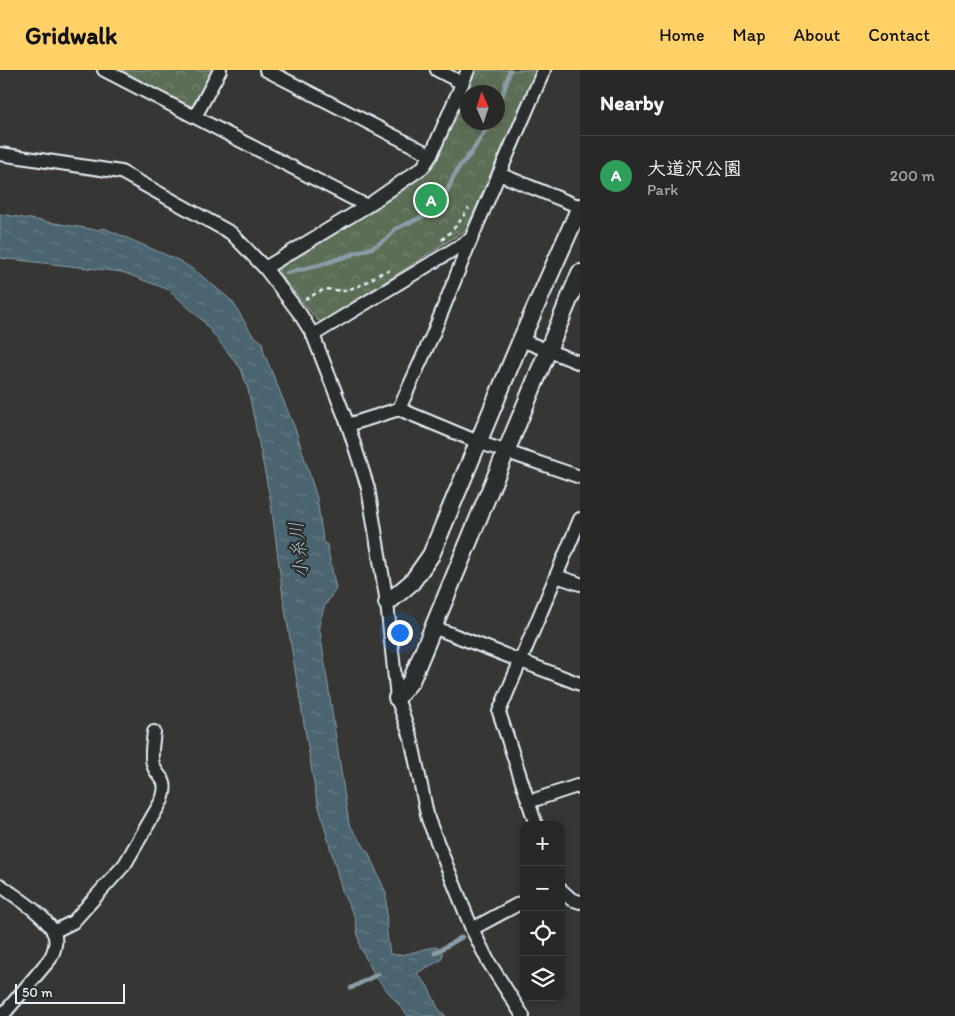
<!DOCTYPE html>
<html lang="en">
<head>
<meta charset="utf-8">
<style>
	body { margin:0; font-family:Itim,"Klee One",sans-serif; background:#30302f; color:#f1f3f6 }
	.controls { position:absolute; right:15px; bottom:15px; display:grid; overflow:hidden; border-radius:10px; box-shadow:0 2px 8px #0003 }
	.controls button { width:45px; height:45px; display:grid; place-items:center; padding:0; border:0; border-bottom:1px solid #444; background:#282827; color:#f1f3f6; font:25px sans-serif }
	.compass { position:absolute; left:460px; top:15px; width:45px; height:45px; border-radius:50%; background:#282827; box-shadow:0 2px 8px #0003; rotate:357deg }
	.scale { position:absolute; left:15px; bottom:12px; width:110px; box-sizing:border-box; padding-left:5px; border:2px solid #e8f1f8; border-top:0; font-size:14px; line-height:18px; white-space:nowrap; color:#e8f1f8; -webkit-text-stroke:4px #2a2d2e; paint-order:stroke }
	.you { position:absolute; left:399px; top:562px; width:18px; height:18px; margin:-12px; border:4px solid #fff; border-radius:50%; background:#1a73e8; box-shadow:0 0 0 8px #1a73e833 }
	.badge { display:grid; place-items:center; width:32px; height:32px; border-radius:50%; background:#ffd166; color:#fff; font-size:16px; font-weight:700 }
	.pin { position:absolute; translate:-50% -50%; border:2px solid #fff; box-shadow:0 1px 5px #0006 }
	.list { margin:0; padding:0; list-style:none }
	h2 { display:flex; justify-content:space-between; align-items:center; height:65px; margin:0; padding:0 20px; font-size:21px }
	h2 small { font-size:16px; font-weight:400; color:#a5a6a7 }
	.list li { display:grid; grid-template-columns:32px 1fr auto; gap:15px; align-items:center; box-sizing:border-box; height:80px; padding:0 20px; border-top:1px solid #444 }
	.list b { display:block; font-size:19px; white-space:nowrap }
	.list p { margin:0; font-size:16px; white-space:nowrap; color:#a5a6a7 }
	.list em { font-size:16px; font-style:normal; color:#a5a6a7 }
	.icon { flex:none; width:28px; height:28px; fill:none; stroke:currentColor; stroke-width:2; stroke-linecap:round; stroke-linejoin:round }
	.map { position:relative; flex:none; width:580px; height:946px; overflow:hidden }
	header { display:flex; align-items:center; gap:30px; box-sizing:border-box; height:70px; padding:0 25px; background:#ffd166; color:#111 }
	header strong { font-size:24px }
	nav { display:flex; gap:28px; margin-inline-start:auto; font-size:18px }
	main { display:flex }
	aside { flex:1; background:#282827 }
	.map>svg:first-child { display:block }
	.park { fill:url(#park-crowns); stroke:#a2b0a8; fill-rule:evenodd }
	.water { fill:url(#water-ripples); stroke:#8a9da6 }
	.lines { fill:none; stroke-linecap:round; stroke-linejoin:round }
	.stream { stroke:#8a9da6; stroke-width:4.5 }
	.minor-casing { stroke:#e8f1f8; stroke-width:16 }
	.tertiary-casing { stroke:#e8f1f8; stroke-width:20 }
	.path { stroke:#e8f1f8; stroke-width:2.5; stroke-dasharray:4 4; stroke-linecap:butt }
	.minor { stroke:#2a2d2e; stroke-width:12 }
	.tertiary { stroke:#2a2d2e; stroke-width:16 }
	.labels { text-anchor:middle; stroke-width:4.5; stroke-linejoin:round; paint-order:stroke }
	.water-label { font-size:19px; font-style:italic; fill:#a9b9c1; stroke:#2a2d2e }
</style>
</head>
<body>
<header>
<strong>Gridwalk</strong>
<nav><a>Home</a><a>Map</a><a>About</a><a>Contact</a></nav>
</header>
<main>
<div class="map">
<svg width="580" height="946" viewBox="0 0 580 946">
	<defs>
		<pattern id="park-crowns" width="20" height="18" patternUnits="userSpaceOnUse" patternTransform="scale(1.25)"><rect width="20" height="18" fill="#5d6e57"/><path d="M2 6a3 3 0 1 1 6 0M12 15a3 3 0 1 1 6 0" fill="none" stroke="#748370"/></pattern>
		<pattern id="water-ripples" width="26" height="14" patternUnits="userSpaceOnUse" patternTransform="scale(1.25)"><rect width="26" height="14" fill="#4b656f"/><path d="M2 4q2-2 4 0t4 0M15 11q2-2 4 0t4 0" fill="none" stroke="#657c84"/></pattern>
	</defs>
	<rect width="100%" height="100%" fill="#363634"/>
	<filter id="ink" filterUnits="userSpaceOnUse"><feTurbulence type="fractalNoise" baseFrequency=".02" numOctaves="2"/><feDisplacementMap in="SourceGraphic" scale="10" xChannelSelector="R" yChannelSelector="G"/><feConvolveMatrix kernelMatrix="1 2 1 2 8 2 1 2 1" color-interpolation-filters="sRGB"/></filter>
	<g filter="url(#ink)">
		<g class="park">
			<path d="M 119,0 L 213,0 L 195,35 L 190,36 Z"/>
			<path d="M 472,0 L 536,0 L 466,160 L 322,252 L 317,250 L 281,206 L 278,199 L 428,100 ZM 468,22 L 498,22 L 498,52 L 468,52 Z"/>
		</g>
		<path class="water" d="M 0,144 L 97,160 L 104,158 L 180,191 L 197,202 L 232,231 L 252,264 L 262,272 L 264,283 L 296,361 L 317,428 L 323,470 L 327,475 L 336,519 L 324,537 L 319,555 L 349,754 L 368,782 L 386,823 L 387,865 L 390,884 C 407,888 421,877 438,877 L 443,884 L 441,890 L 417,903 L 427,915 L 438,938 L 446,946 L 408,946 L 375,906 L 360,877 L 355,847 L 343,824 L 316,726 L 283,527 L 271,433 L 248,319 L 241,299 L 203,251 L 169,220 L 122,202 L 0,188 Z"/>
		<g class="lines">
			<g class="stream">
				<path d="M 498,36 L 503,23 L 510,0"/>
				<path d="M 287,203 L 320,195 L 374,177 L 389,167 L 395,159 L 429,144 L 443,129 L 457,100 L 471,83 L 479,70 L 492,52"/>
				<path d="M 435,883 L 462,867"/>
				<path d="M 351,918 L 378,904"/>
			</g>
			<defs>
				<g id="minor">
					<path d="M 104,0 L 367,136"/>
					<path d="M 266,0 L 431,85"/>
					<path d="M 437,0 L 462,13"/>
					<path d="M 195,47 L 220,0"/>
					<path d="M 0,84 L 121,102 L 231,163 L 265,198 L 300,244 L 313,265 L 348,355 L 368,418 L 387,533 L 397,628 L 411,668 L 428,749 L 472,859 L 488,891 L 523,946"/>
					<path d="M 499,104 L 580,137"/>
					<path d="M 265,198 L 367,136 L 423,97 L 431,85 L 468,0"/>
					<path d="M 313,265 L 471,169 L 544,0"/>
					<path d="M 521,270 L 580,293"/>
					<path d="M 399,339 L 478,372 L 580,407"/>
					<path d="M 348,355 L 399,339 L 433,264 L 471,169"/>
					<path d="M 556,506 L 580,514"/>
					<path d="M 433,557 L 580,614"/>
					<path d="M 528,732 L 577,716 L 580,718"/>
					<path d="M 536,755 L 499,642 L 580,449"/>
					<path d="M 0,815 C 17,828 40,841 52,859 C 58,868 55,880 50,889 L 2,946"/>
					<path d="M 561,820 L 571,829 L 580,832"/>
					<path d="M 472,859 L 524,831"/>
					<path d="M 53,862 L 73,852 L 125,794 L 162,730 C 170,706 157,710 153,694 C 150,685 153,672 154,662"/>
				</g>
				<g id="tertiary">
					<path d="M 387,533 L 412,512 L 431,485 L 521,270 L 580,137"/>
					<path d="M 397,628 L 411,611 L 580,203"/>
				</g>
			</defs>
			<use href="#minor" class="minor-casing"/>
			<use href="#tertiary" class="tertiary-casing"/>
			<g class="path">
				<path d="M 442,170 L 457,155 L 469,138"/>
				<path d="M 305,229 L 325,219 L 344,221 L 364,214 L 379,204 L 392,200"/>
			</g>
			<use href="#minor" class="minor"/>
			<use href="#tertiary" class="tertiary"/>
		</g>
	</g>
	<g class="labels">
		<g class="water-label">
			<text transform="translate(298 480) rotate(-96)" y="7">小糸川</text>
		</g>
	</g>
</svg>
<div class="controls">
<button>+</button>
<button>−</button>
<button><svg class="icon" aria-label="locate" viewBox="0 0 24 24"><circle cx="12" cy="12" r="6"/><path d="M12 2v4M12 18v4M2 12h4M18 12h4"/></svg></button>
<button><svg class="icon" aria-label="layers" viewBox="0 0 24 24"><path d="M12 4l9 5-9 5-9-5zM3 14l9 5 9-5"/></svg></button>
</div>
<svg class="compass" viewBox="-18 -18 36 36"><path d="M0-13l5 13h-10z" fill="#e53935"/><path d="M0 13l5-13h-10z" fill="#a5a6a7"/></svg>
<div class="scale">50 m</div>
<div class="you"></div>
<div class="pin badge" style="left:431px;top:130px;background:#2e9e5b">A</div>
</div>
<aside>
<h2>Nearby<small></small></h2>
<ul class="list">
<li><span class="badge" style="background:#2e9e5b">A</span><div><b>大道沢公園</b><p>Park</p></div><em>200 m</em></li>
</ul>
</aside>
</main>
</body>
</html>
